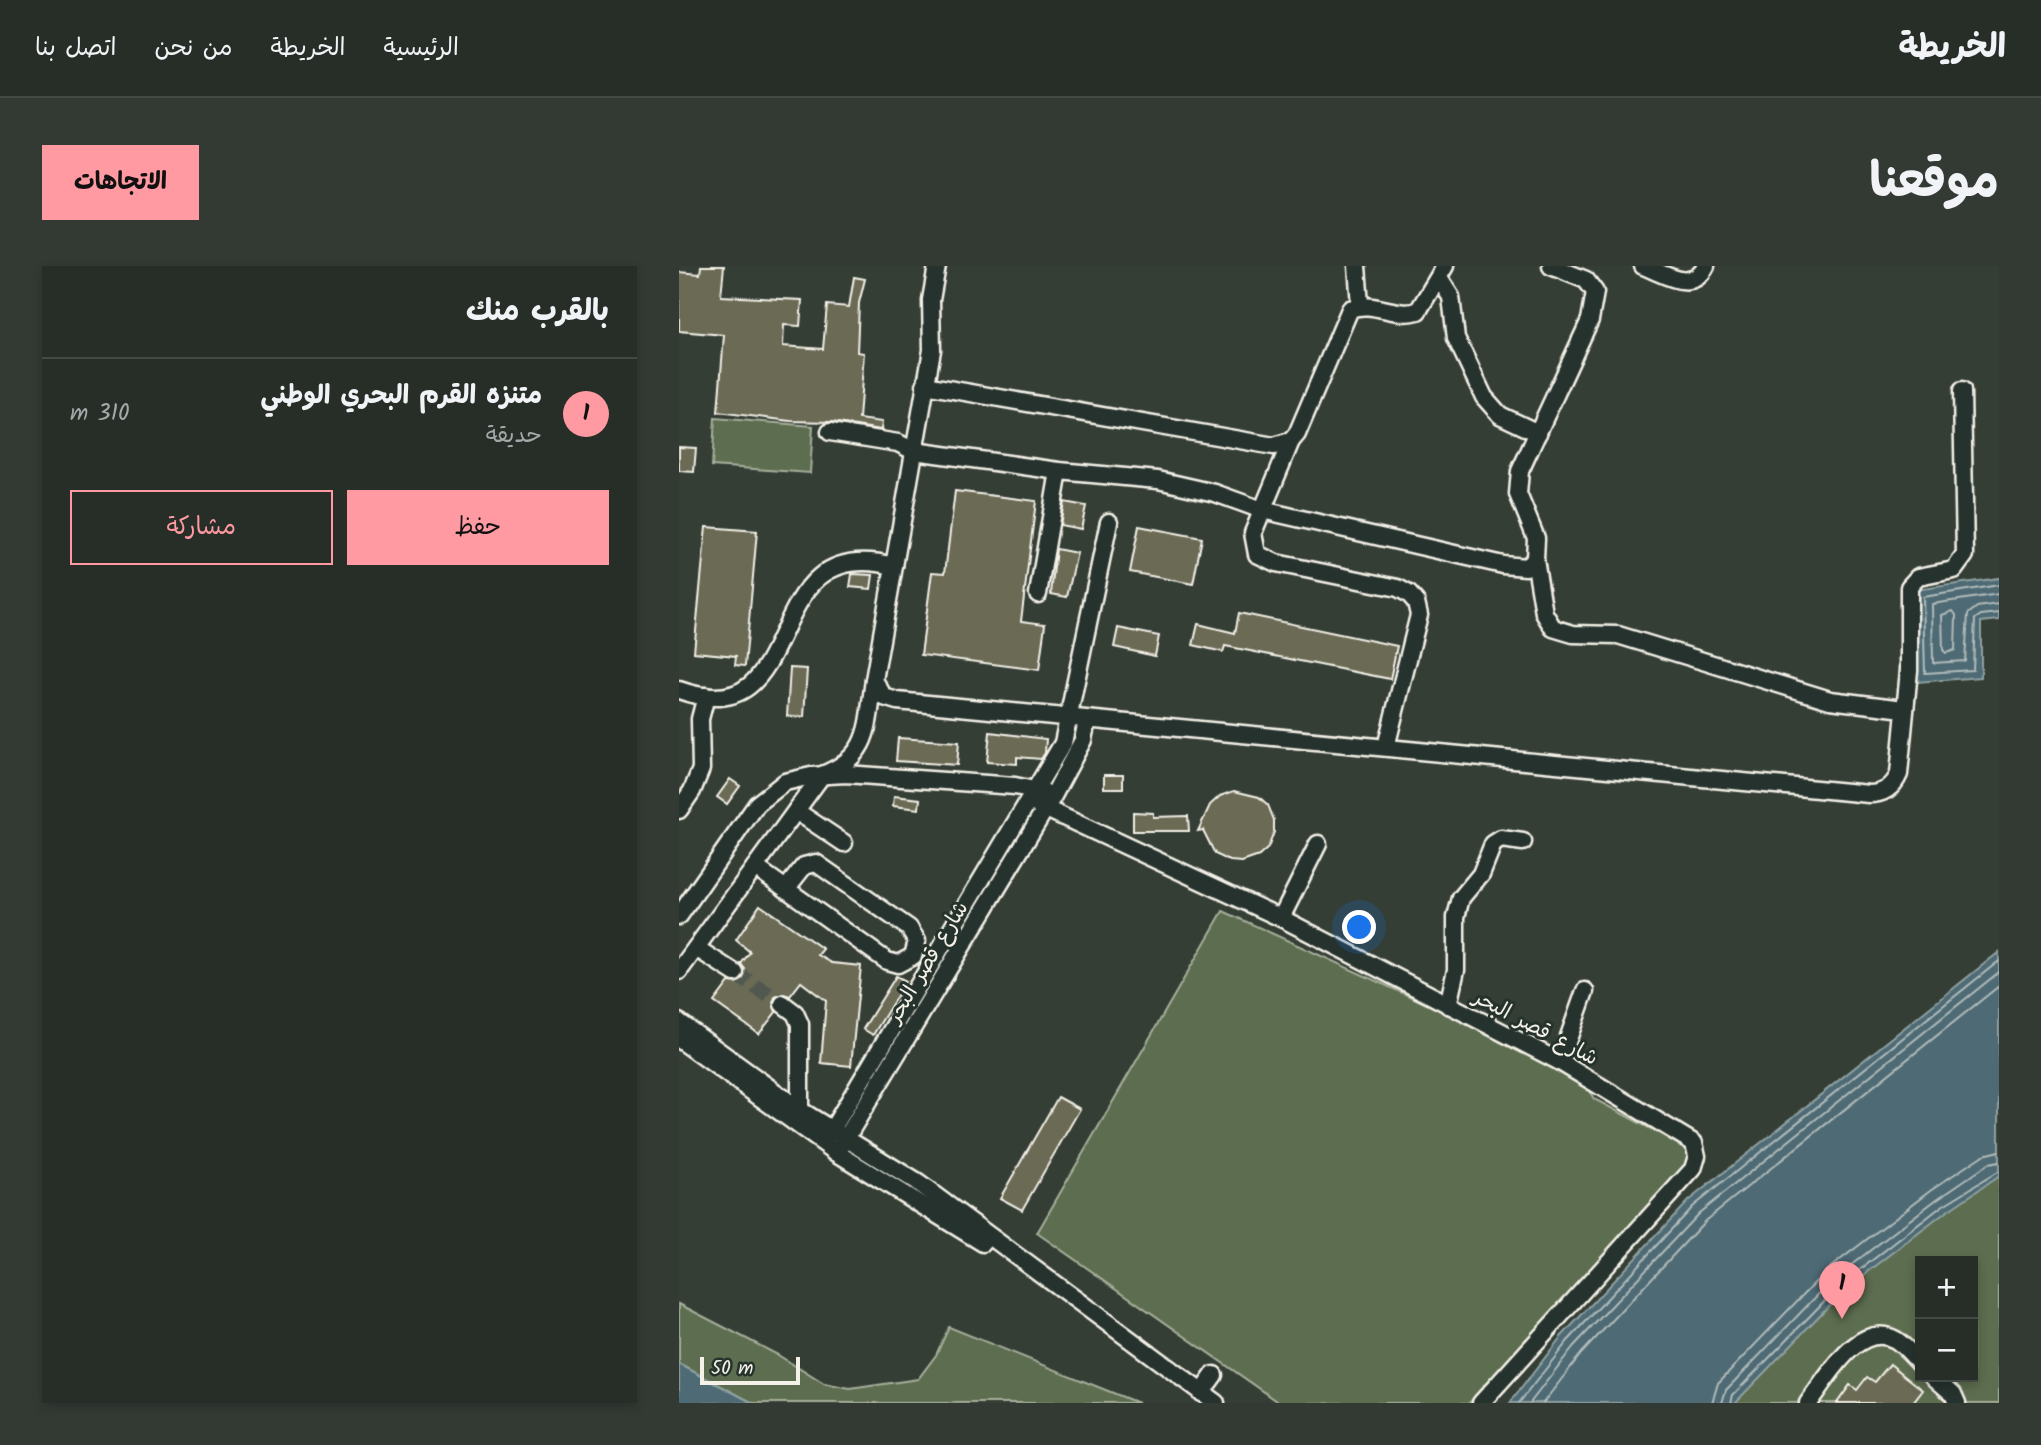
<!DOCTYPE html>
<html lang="ar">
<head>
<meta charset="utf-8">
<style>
	body { margin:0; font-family:Kalam,"Playpen Sans Arabic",sans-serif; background:#333a34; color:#f1f3f6; direction:rtl }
	.controls { position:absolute; right:21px; bottom:21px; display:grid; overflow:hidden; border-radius:0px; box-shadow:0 4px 10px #0003 }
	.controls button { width:63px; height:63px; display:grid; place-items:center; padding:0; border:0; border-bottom:2px solid #434a45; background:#272e28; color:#f1f3f6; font:35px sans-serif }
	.scale { position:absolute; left:21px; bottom:18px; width:100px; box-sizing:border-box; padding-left:7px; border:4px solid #f4f1e8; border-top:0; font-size:19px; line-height:24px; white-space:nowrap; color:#f4f1e8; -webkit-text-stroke:5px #26332d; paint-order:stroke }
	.you { position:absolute; left:681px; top:662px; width:24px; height:24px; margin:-18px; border:5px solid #fff; border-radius:50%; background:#1a73e8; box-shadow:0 0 0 10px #1a73e833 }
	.badge { display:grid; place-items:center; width:46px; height:46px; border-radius:50%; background:#ff9aa2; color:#111; font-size:23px; font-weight:700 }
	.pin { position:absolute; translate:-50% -58px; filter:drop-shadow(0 2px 4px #0008) }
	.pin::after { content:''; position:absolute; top:37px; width:24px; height:21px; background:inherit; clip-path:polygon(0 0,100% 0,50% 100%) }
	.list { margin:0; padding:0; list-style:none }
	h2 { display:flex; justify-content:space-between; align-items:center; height:91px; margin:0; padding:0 28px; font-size:30px }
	h2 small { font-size:23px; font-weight:400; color:#a4a8a8 }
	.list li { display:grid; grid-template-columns:46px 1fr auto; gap:21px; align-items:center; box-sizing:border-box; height:112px; padding:0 28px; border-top:2px solid #434a45 }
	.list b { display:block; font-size:26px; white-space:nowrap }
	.list p { margin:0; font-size:23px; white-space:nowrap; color:#a4a8a8 }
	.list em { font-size:23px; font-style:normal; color:#a4a8a8 }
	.actions { display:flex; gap:14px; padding:21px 28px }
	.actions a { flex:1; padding:16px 0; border:2px solid #ff9aa2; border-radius:0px; text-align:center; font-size:24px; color:#ff9aa2 }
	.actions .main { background:#ff9aa2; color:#111 }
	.map { position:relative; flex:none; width:1320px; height:1137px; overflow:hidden; direction:ltr; border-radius:0px }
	header { display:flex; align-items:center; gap:42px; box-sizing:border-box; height:98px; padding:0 35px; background:#272e28; border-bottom:2px solid #434a45 }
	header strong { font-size:33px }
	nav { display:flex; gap:38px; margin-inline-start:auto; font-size:24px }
	.intro { display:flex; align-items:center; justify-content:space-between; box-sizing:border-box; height:168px; padding:0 42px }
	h1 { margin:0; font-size:49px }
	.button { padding:18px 32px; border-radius:0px; background:#ff9aa2; color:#111; font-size:24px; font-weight:700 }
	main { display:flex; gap:42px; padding:0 42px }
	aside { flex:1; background:#272e28; border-radius:0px; box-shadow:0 4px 10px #0003 }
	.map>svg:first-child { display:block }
	.green { fill:#5d6d4f; stroke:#a8af9c; stroke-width:2; fill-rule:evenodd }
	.water { fill:#4e6b74; stroke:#90a1a2; stroke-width:2 }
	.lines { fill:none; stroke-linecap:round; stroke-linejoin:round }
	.shore { stroke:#b2bbba; stroke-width:2 }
	.building { fill:#6a6a55; stroke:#f4f1e8; stroke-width:2 }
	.minor-tunnel { stroke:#515950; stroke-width:16; stroke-dasharray:16 8; stroke-linecap:butt }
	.minor-casing { stroke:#f4f1e8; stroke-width:21 }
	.minor { stroke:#26332d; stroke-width:16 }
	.labels { text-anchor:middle; stroke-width:6; stroke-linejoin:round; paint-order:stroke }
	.street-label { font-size:21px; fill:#f4f1e8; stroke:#26332d }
</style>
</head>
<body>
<header>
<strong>الخريطة</strong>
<nav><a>الرئيسية</a><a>الخريطة</a><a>من نحن</a><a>اتصل بنا</a></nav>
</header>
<div class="intro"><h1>موقعنا</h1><a class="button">الاتجاهات</a></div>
<main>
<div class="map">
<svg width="1320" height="1137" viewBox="0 0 1320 1137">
	<rect width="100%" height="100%" fill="#343e35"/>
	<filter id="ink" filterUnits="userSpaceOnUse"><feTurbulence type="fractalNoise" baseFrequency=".0143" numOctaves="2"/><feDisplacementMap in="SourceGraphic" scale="14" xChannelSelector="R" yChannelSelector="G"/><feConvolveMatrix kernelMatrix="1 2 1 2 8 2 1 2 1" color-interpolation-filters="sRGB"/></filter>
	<g filter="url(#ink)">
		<g class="green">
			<path d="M 36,152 L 134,160 L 131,207 L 33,200 Z"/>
			<path d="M 544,645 L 901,808 L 915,833 L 1018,887 L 790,1137 L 601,1137 L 358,967 Z"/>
			<path d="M 1320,863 L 1320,1137 L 988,1137 ZM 1241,995 L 1294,995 L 1294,1111 L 1241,1111 Z"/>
			<path d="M 0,1038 L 99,1089 L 145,1118 L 171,1123 L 239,1113 L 257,1089 L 270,1061 L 459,1137 L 74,1137 L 0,1098 Z"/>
		</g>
		<g class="water">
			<path d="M 1320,312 L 1320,354 L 1302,356 L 1302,411 L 1238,416 L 1236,324 Z"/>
			<path d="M 1320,686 L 1320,910 L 1267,946 L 1164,1025 L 1056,1137 L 831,1137 L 882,1071 L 1009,935 Z"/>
			<path d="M 0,1098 L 74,1137 L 0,1137 Z"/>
		</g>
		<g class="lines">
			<g class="shore">
				<path d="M 1320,319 L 1244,331 L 1246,407 L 1294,404 L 1296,353 L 1302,349 L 1320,347"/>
				<path d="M 1320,328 L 1253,338 L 1254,397 L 1286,395 L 1289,348 L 1298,341 L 1320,338"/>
				<path d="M 1274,345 L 1277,349 L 1276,384 L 1267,387 L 1264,384 L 1263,349 Z"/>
				<path d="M 840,1137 L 888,1076 L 1014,940 L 1320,695"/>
				<path d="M 851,1137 L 894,1081 L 1020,947 L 1320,706"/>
				<path d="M 864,1137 L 902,1088 L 1027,954 L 1320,720"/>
				<path d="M 1033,1137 L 1039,1117 L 1148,1004 L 1252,924 L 1304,889 L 1320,885"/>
				<path d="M 1043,1137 L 1047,1124 L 1154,1013 L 1258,933 L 1309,898 L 1320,896"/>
				<path d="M 1052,1137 L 1054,1129 L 1160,1020 L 1263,940 L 1320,905"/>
			</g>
		</g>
		<g class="building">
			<path d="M 22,0 L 45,0 L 42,30 L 123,34 L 121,60 L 105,59 L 104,80 L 144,83 L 148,39 L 170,41 L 175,11 L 186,13 L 180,37 L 178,86 L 185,87 L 180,153 L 203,156 L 202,164 L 153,156 L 111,155 L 39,146 L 45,69 L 0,65 L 0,6 L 21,8 Z"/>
			<path d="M 0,181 L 17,182 L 15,206 L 0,205 Z"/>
			<path d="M 276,225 L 357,235 L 342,355 L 366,358 L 360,404 L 242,389 L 253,306 L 266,307 Z"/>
			<path d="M 385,236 L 407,240 L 402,263 L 381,259 Z"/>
			<path d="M 460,260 L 523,272 L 514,318 L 451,306 Z"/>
			<path d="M 27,261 L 78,265 L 66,400 L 56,399 L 57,390 L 15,386 Z"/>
			<path d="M 377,283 L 398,287 L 388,331 L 372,328 Z"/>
			<path d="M 173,308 L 194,309 L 192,323 L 171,321 Z"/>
			<path d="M 560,347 L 718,380 L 711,413 L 546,380 L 544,386 L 514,379 L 519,358 L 556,367 Z"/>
			<path d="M 439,362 L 480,370 L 476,390 L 435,381 Z"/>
			<path d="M 111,402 L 128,403 L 125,451 L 108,450 Z"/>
			<path d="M 311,466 L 367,473 L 366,487 L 362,493 L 338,491 L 338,498 L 308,496 Z"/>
			<path d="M 219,472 L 280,476 L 278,499 L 217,495 Z"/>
			<rect x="425" y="509" width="19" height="13"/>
			<path d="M 51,513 L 61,520 L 48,538 L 38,531 Z"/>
			<path d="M 555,525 L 580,531 L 589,539 L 595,554 L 595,566 L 589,582 L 580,590 L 563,596 L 551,595 L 536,588 L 524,564 L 519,565 L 531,539 L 541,530 Z"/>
			<path d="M 215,530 L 241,533 L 240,543 L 214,540 Z"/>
			<path d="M 454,546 L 474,547 L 474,551 L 509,550 L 510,565 L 454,565 Z"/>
			<path d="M 81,639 L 144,683 L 139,689 L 153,697 L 182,700 L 172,800 L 142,797 L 147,735 L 122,716 L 111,730 L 105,728 L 96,731 L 94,737 L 97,746 L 80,768 L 35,736 L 50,716 L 60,717 L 65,712 L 66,703 L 62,698 L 71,686 L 57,674 Z"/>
			<path d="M 217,710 L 227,715 L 194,769 L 184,763 Z"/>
			<path d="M 379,831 L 401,843 L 343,944 L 321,932 Z"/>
			<path d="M 1211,1098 L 1244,1124 L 1234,1137 L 1158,1137 L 1171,1119 L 1178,1124 L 1188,1111 L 1196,1116 Z"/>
		</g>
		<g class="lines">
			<path class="minor-tunnel" d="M 56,707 L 104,738"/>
			<defs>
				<g id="minor">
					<path d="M 258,0 L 252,34 L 253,84 L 195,414 L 205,431 L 218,435 L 1190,528 C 1204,528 1214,522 1220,508 L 1230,404 L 1230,321 L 1239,311 L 1275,304 L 1286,289 L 1283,125"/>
					<path d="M 678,0 L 681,39"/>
					<path d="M 872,0 L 907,14 L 916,26 L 911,54 L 841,205 L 839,228 L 857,272 L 856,293 L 865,347 L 874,362 L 894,368 L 939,369 L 1151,434 L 1225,443"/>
					<path d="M 964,0 C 986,8 1013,28 1027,0"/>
					<path d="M 760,12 L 772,31 L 777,72 L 805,131 L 821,149 L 859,167"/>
					<path d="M 246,119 L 595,180 L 612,175 L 618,168 L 671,43 C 694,34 716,52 739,45 L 766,0"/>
					<path d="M 151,166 L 219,177 L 235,185 L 380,205 L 479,214 L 536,227 L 583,244 L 824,299 L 847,301 L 856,293"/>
					<path d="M 612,175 L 574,267 L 578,288 L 597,297 L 719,322 L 730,328 L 737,336 L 740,349 L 707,481"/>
					<path d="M 359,328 L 380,205"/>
					<path d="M 0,424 C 134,472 73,264 215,300"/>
					<path d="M 350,535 L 602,652 L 881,796 L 1015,877 L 1018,890 L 1014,903 L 802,1137"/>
					<path d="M 0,544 L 13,525 L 22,503 L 21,453 L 27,430"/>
					<path d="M 117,545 L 165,577"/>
					<path d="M 137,597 L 230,662 L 238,675 L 234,690 L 219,698 L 208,695 L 107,623 L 125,600 Z"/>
					<path d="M 76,601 L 107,623"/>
					<path d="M 0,650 L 78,538 L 106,516 L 132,510 L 167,508 L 336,520 L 365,526"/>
					<path d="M 602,652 L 639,578"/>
					<path d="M 17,682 L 56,707"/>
					<path d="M 0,705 L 143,509 C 192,490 188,460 195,414"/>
					<path d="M 104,738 L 116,747 L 121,758 L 121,844"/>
					<path d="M 769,739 L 777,704 L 777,651 L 782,632 L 802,608 L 814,578 L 822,573 L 844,576"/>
					<path d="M 0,756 L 121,844 L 239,917 L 537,1137"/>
					<path d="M 0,773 L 158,887 L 304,977"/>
					<path d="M 881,796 L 906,725"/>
					<path d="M 145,877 L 384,477 L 430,256"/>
					<path d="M 158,887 L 374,530 L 404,474 L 408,454"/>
					<path d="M 1255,1111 L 1274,1128 L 1278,1137"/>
					<path d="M 522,1127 L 535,1109"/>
					<path d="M 1129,1137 C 1148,1113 1179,1053 1217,1074 C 1226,1080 1234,1090 1241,1097"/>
				</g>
			</defs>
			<use href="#minor" class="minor-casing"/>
			<use href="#minor" class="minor"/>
		</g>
	</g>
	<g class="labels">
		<g class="street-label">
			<text transform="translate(248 696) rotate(-59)" y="7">شارع قصر البحر</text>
			<text transform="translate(857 761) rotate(28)" y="7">شارع قصر البحر</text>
		</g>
	</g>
</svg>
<div class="controls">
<button>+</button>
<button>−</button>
</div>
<div class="scale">50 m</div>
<div class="you"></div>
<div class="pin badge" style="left:1163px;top:1053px">1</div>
</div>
<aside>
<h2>بالقرب منك<small></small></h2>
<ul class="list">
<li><span class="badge">1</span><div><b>متنزه القرم البحري الوطني</b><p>حديقة</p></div><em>310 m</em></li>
</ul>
<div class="actions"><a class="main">حفظ</a><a>مشاركة</a></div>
</aside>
</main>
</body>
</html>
